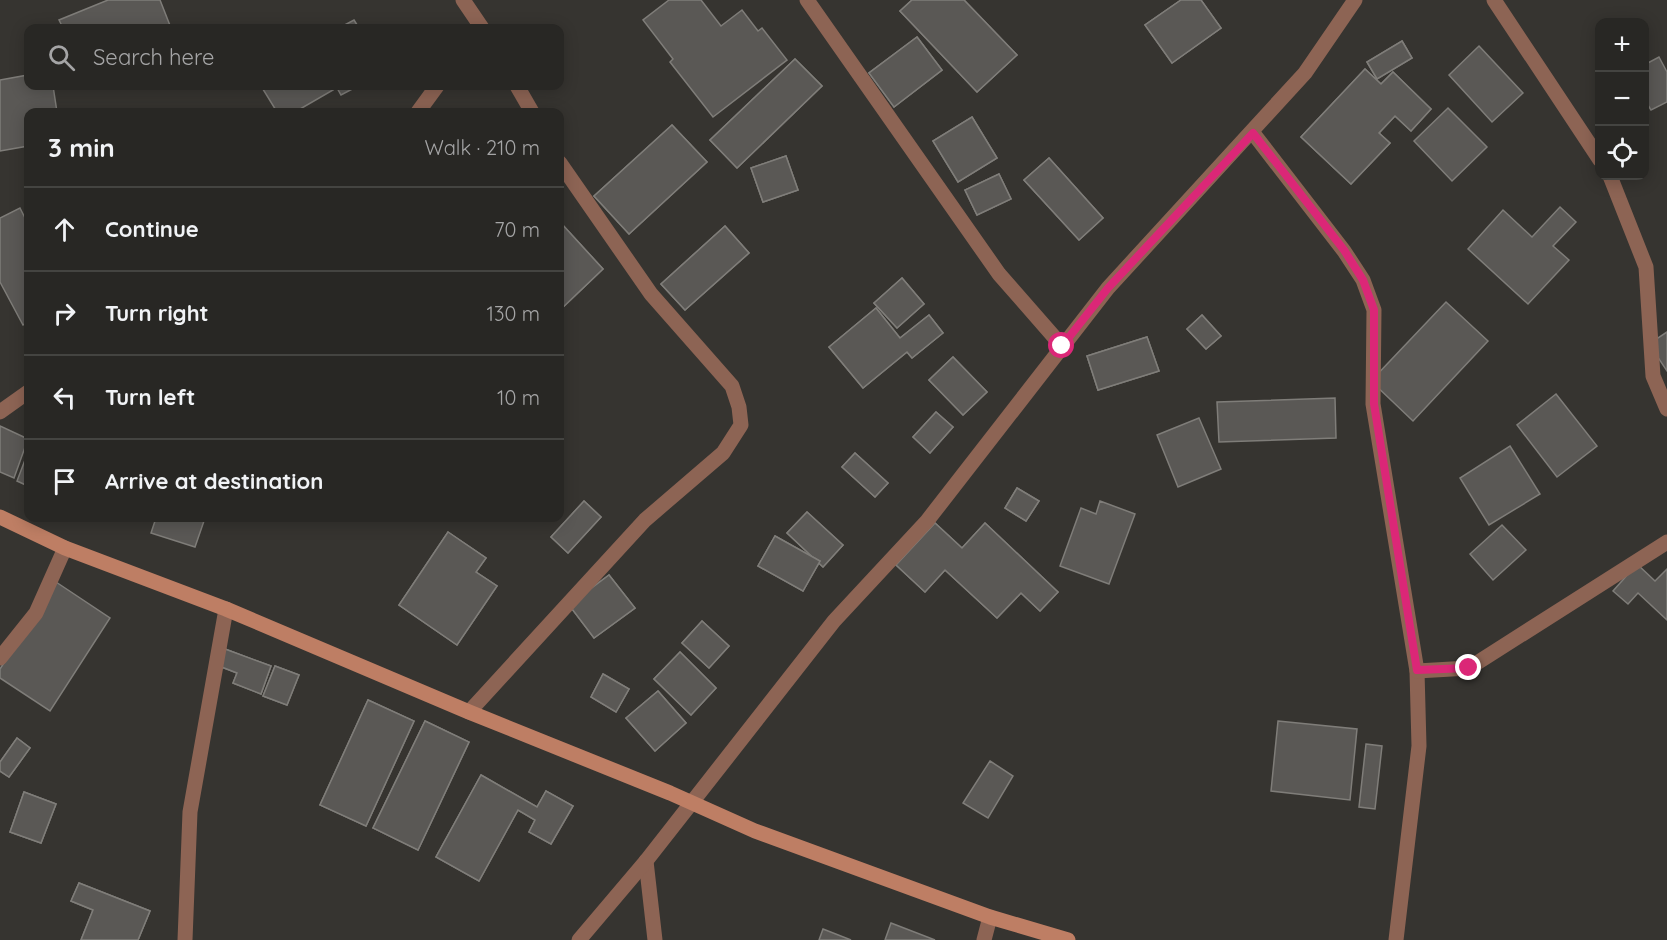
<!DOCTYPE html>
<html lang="en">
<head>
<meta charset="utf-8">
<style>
	body { margin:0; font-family:Quicksand,sans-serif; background:#343331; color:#f1f3f6 }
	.controls { position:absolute; right:18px; top:18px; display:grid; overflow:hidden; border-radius:12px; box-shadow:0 3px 15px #0003 }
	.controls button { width:54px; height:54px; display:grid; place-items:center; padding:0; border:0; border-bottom:2px solid #444441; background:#282724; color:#f1f3f6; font:30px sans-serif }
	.stop { position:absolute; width:18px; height:18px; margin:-14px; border:4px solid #db2777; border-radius:50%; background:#fff }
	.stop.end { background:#db2777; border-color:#fff; box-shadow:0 2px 6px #0008 }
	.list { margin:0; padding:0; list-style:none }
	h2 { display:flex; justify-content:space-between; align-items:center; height:78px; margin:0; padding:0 24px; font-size:26px }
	h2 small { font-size:20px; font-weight:400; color:#a5a5a6 }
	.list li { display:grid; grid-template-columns:39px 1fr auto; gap:18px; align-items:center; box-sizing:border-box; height:84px; padding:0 24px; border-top:2px solid #444441 }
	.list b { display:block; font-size:22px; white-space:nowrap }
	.list em { font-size:20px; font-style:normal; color:#a5a5a6 }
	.icon { flex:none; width:33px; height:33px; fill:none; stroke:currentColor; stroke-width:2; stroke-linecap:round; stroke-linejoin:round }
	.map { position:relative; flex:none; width:1667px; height:940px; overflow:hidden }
	.search { position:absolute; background:#282724; box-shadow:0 3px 15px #0003; left:24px; top:24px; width:540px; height:66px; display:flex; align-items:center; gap:15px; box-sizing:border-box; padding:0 21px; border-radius:12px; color:#a5a5a6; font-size:22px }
	.panel { position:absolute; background:#282724; box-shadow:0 3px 15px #0003; left:24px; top:108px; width:540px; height:414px; border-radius:12px }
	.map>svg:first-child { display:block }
	.building { fill:#5a5855; stroke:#7f7d79; stroke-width:1.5 }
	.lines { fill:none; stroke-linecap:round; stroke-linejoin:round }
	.minor { stroke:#8d6454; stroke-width:15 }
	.secondary { stroke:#be7e64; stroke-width:15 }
	.route { stroke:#db2777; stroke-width:8 }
</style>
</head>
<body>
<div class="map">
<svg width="1667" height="940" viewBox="0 0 1667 940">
	<rect width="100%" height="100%" fill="#363430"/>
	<g class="building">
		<path d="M 108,0 L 160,0 L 171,28 L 63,28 L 59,20 Z"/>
		<path d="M 669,0 L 701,0 L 721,26 L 742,10 L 758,31 L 762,28 L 787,60 L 713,117 L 670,62 L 673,59 L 643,20 Z"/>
		<path d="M 912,0 L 964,0 L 1017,55 L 977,92 L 900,11 Z"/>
		<path d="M 912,0 L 964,0 L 1017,55 L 977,92 L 900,11 Z"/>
		<path d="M 1181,0 L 1201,0 L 1221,28 L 1172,63 L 1145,25 Z"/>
		<path d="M 1181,0 L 1201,0 L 1221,28 L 1172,63 L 1145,25 Z"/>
		<path d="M 354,20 L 359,28 L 339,28 Z"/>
		<path d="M 917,37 L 942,70 L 894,107 L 869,73 Z"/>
		<path d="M 917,37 L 942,70 L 894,107 L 869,73 Z"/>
		<path d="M 1402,41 L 1412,58 L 1377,79 L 1367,62 Z"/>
		<path d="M 1402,41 L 1412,58 L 1377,79 L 1367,62 Z"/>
		<path d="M 1479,46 L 1523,93 L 1492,122 L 1449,75 Z"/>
		<path d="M 1659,57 L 1667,72 L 1667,102 L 1651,110 L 1644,99 L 1644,65 Z"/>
		<path d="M 795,59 L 822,86 L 737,168 L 710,140 Z"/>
		<path d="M 795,59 L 822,86 L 737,168 L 710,140 Z"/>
		<path d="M 1365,69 L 1381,84 L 1393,72 L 1431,109 L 1411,131 L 1395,116 L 1379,133 L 1390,143 L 1351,184 L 1301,137 Z"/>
		<path d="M 1365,69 L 1381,84 L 1393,72 L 1431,109 L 1411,131 L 1395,116 L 1379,133 L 1390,143 L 1351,184 L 1301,137 Z"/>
		<path d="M 28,75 L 28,86 L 53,86 L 57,112 L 28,112 L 28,146 L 0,151 L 0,80 Z"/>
		<path d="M 261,86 L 330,86 L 333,90 L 295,112 L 277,112 Z"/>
		<path d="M 336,86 L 358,86 L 341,95 Z"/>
		<path d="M 1448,108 L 1487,147 L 1452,181 L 1414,141 Z"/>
		<path d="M 972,117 L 997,158 L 958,182 L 933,141 Z"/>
		<path d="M 972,117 L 997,158 L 958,182 L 933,141 Z"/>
		<path d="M 672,125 L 707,162 L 629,234 L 594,196 Z"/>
		<path d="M 672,125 L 707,162 L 629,234 L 594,196 Z"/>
		<path d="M 786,156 L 798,190 L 763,202 L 751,168 Z"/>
		<path d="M 786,156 L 798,190 L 763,202 L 751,168 Z"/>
		<path d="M 1049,158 L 1103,218 L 1079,240 L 1024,180 Z"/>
		<path d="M 1049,158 L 1103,218 L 1079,240 L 1024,180 Z"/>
		<path d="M 999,174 L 1011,199 L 977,215 L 965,190 Z"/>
		<path d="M 999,174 L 1011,199 L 977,215 L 965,190 Z"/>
		<path d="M 1560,207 L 1576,222 L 1553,246 L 1569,260 L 1528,304 L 1468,249 L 1503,210 L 1532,237 Z"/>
		<path d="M 20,208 L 28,224 L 28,322 L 23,325 L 0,282 L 0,218 Z"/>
		<path d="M 560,222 L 603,269 L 560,310 Z"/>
		<path d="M 560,222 L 603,269 L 560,310 Z"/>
		<path d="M 725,226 L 749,253 L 685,310 L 661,284 Z"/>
		<path d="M 725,226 L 749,253 L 685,310 L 661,284 Z"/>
		<path d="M 902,278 L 924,304 L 897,328 L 874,303 Z"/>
		<path d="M 902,278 L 924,304 L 897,328 L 874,303 Z"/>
		<path d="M 1446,302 L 1488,341 L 1413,421 L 1371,381 Z"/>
		<path d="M 876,308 L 900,338 L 929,315 L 943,333 L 912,358 L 907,352 L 863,388 L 829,347 Z"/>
		<path d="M 876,308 L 900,338 L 929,315 L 943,333 L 912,358 L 907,352 L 863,388 L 829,347 Z"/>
		<path d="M 1202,315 L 1221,336 L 1206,349 L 1187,329 Z"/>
		<path d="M 1202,315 L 1221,336 L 1206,349 L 1187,329 Z"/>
		<path d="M 1667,332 L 1667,371 L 1649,344 Z"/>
		<path d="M 1147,337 L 1159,371 L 1098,390 L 1087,356 Z"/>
		<path d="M 1147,337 L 1159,371 L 1098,390 L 1087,356 Z"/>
		<path d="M 953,357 L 987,392 L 963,415 L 929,380 Z"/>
		<path d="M 953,357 L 987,392 L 963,415 L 929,380 Z"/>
		<path d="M 1556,394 L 1597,446 L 1557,477 L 1517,425 Z"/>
		<path d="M 1335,398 L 1336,438 L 1219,442 L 1217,402 Z"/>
		<path d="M 936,412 L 953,427 L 930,453 L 913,437 Z"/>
		<path d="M 936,412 L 953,427 L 930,453 L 913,437 Z"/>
		<path d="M 1199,418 L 1221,469 L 1178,487 L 1157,435 Z"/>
		<path d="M 0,426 L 28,439 L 14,478 L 0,472 Z"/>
		<path d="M 1510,446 L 1540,494 L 1489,525 L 1460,478 Z"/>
		<path d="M 28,452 L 28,486 L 17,481 Z"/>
		<path d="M 855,453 L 888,483 L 875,497 L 842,467 Z"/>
		<path d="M 855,453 L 888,483 L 875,497 L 842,467 Z"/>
		<path d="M 1017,488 L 1039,501 L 1026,521 L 1005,508 Z"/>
		<path d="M 1017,488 L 1039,501 L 1026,521 L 1005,508 Z"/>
		<path d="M 584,501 L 601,517 L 568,553 L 551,537 Z"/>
		<path d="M 584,501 L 601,517 L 568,553 L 551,537 Z"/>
		<path d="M 1100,501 L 1135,514 L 1109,584 L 1060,566 L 1081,508 L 1096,514 Z"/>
		<path d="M 807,512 L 843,545 L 823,567 L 787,533 Z"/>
		<path d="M 807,512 L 843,545 L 823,567 L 787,533 Z"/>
		<path d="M 156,518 L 205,518 L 195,547 L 151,533 Z"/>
		<path d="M 935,523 L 962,548 L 985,523 L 1058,592 L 1040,611 L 1021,593 L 997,618 L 945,570 L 925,592 L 896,565 Z"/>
		<path d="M 935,523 L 962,548 L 985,523 L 1058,592 L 1040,611 L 1021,593 L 997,618 L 945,570 L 925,592 L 896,565 Z"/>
		<path d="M 1502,525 L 1526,550 L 1493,580 L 1470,554 Z"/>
		<path d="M 448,532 L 486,558 L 476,572 L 497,586 L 457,645 L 399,605 Z"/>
		<path d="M 448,532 L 486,558 L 476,572 L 497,586 L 457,645 L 399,605 Z"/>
		<path d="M 775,536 L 820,561 L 803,591 L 758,566 Z"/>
		<path d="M 775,536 L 820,561 L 803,591 L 758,566 Z"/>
		<path d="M 1637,564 L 1655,581 L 1667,569 L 1667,620 L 1638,593 L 1628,604 L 1613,591 Z"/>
		<path d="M 609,575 L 635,608 L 594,638 L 569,605 Z"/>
		<path d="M 609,575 L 635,608 L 594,638 L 569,605 Z"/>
		<path d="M 56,582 L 110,618 L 50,711 L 0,678 L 0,669 Z"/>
		<path d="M 702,621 L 729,646 L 709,668 L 682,643 Z"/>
		<path d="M 702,621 L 729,646 L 709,668 L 682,643 Z"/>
		<path d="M 225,649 L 271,666 L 261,694 L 233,683 L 237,673 L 219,666 Z"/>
		<path d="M 225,649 L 271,666 L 261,694 L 233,683 L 237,673 L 219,666 Z"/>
		<path d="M 680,652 L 716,688 L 691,715 L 654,679 Z"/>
		<path d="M 680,652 L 716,688 L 691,715 L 654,679 Z"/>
		<path d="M 275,666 L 299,675 L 287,705 L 263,696 Z"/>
		<path d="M 275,666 L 299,675 L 287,705 L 263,696 Z"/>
		<path d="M 603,674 L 629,689 L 616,712 L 591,697 Z"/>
		<path d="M 603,674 L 629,689 L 616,712 L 591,697 Z"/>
		<path d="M 658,691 L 686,723 L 655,751 L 626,718 Z"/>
		<path d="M 658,691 L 686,723 L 655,751 L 626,718 Z"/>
		<path d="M 368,700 L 414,721 L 366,826 L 320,805 Z"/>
		<path d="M 368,700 L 414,721 L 366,826 L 320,805 Z"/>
		<path d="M 425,721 L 469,742 L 418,850 L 373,828 Z"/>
		<path d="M 425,721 L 469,742 L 418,850 L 373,828 Z"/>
		<path d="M 1278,721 L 1357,729 L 1350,800 L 1271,791 Z"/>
		<path d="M 17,738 L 30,748 L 9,777 L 0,771 L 0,762 Z"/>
		<path d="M 17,738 L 30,748 L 9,777 L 0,771 L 0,762 Z"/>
		<path d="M 1366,744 L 1382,746 L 1375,809 L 1359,807 Z"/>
		<path d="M 990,761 L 1013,776 L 988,818 L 963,803 Z"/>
		<path d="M 481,775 L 537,807 L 546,791 L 573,806 L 551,844 L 529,832 L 535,820 L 518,810 L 479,881 L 436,857 Z"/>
		<path d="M 481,775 L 537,807 L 546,791 L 573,806 L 551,844 L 529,832 L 535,820 L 518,810 L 479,881 L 436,857 Z"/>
		<path d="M 24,792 L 56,804 L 41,843 L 10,832 Z"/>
		<path d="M 24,792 L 56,804 L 41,843 L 10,832 Z"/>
		<path d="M 79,883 L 150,911 L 138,940 L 81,940 L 93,910 L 71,901 Z"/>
		<path d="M 79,883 L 150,911 L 138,940 L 81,940 L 93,910 L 71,901 Z"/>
		<path d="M 891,923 L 935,940 L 885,940 Z"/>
		<path d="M 823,929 L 851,940 L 819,940 Z"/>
	</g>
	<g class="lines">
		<g class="minor">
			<path d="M 463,0 L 482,28"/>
			<path d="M 807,0 L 999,274 L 1062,346"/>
			<path d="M 1494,0 L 1600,160"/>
			<path d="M 517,86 L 532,112"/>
			<path d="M 418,112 L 437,86"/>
			<path d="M 1253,133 L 1344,251 L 1363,280 L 1374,310 L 1373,404 L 1417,671 L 1419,746 L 1396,940"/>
			<path d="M 1610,176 L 1646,267 L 1653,376 L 1667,409"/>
			<path d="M 0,412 L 28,392"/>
			<path d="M 0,658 L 36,613 L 65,548"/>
			<path d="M 1417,671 L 1469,668 L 1667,542"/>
			<path d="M 469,712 L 645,520 L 723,453 L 741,425 L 739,407 L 732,386 L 651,294 L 560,163"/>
			<path d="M 646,861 L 655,940"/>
			<path d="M 185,940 L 190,812 L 226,609"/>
			<path d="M 579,940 L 646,861 L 834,621 L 927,521 L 1108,288 L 1305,73 L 1355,0"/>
			<path d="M 984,940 L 990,917"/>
		</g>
		<path class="secondary" d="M 0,517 L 65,548 L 226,609 L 469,712 L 670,793 L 755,831 L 990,917 L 1068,940"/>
	</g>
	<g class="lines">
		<path class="route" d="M 1062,346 L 1108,288 L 1253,133 L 1344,250 L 1363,280 L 1374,310 L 1374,404 L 1417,670 L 1469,668"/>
	</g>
</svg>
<div class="controls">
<button>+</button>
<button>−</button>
<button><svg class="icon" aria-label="locate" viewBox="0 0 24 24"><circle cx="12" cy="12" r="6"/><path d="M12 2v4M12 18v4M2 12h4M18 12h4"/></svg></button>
</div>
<div class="stop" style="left:1062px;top:346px"></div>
<div class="stop end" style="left:1469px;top:668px"></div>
<div class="search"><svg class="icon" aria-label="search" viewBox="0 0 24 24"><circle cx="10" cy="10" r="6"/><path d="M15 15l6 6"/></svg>Search here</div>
<section class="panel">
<h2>3 min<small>Walk · 210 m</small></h2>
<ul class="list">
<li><svg class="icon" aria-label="ahead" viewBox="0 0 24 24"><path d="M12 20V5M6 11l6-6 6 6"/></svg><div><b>Continue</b></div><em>70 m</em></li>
<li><svg class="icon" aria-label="right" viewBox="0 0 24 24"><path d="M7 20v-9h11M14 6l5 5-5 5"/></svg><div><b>Turn right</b></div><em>130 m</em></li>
<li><svg class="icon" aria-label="left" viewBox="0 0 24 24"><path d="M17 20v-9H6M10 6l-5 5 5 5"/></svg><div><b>Turn left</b></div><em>10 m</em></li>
<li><svg class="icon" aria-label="arrive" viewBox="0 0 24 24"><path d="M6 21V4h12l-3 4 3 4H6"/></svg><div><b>Arrive at destination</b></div></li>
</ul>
</section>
</div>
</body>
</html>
